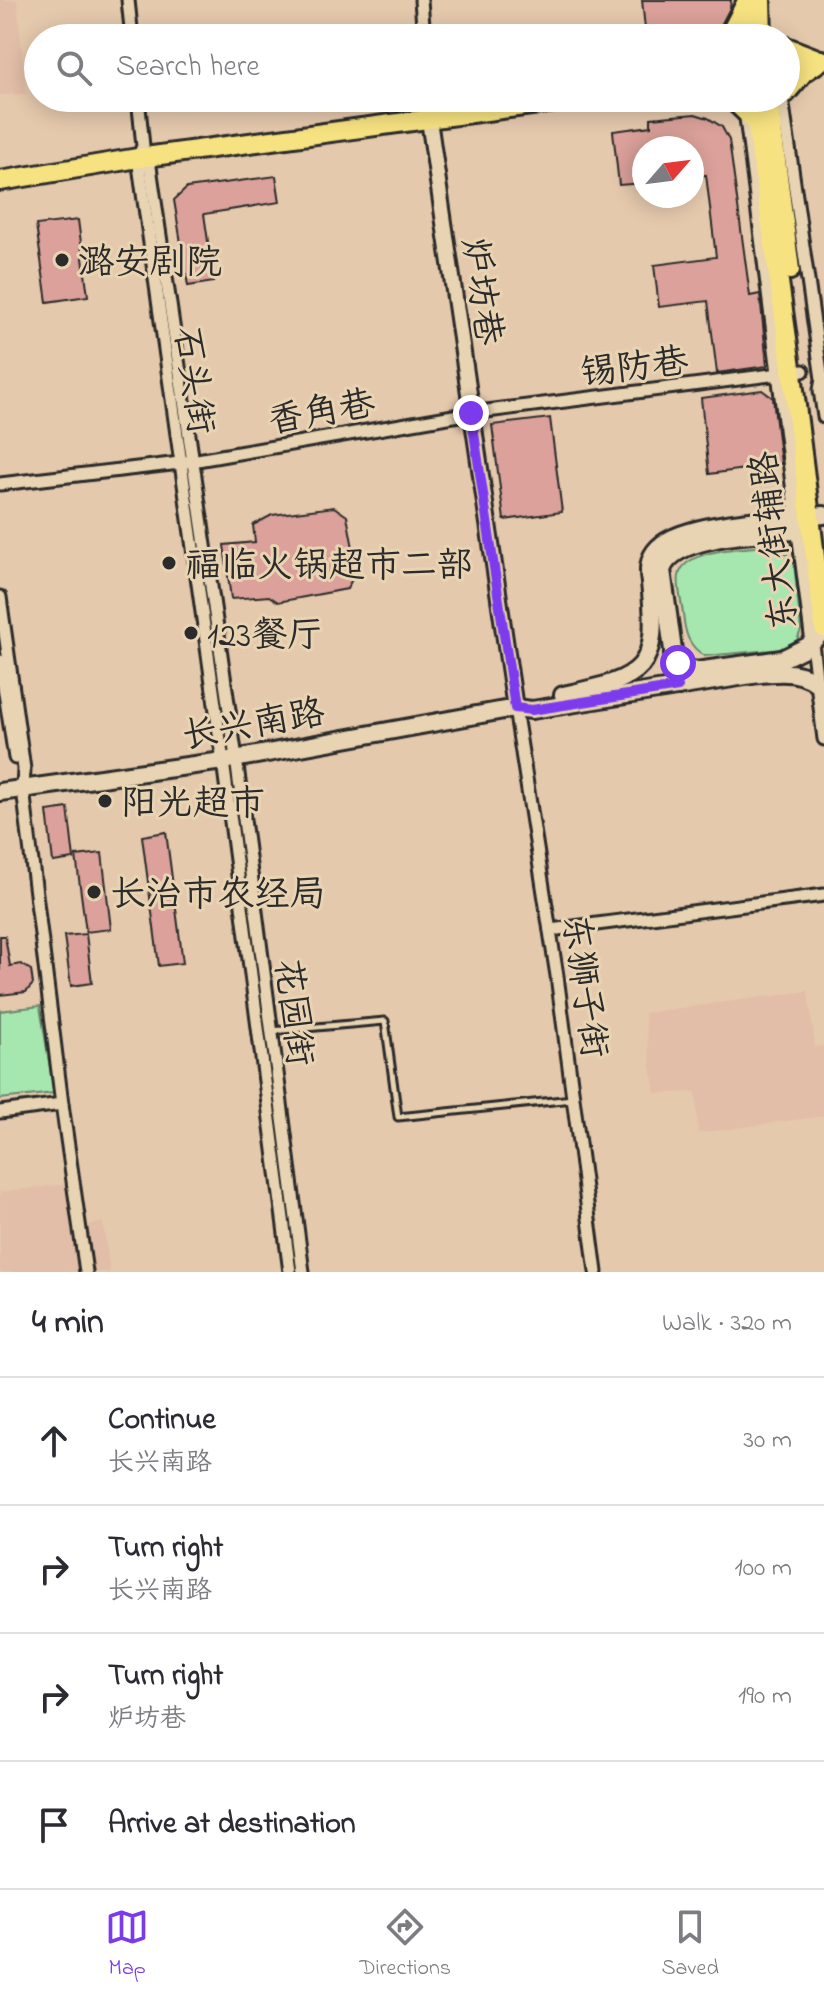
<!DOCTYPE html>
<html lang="en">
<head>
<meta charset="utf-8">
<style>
	body { margin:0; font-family:"Indie Flower","LXGW WenKai TC",sans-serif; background:#f7f7f7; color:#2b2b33 }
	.compass { position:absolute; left:632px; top:136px; width:72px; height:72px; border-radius:50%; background:#fff; box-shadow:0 4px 20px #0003; rotate:62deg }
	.stop { position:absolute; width:24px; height:24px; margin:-18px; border:6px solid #7c3aed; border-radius:50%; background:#fff }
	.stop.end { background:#7c3aed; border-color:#fff; box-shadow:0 2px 8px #0008 }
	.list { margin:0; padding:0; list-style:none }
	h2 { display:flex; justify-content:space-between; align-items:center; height:104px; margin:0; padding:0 32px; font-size:34px }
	h2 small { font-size:26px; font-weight:400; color:#7c7c81 }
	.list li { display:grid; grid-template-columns:52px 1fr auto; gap:24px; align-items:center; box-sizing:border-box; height:128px; padding:0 32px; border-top:2px solid #e1e1e2 }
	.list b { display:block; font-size:30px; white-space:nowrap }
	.list p { margin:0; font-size:26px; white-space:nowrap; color:#7c7c81 }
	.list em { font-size:26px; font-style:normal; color:#7c7c81 }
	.icon { flex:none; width:44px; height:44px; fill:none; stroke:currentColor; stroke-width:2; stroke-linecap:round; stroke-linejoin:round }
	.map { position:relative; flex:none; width:824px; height:1272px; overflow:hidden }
	.search { position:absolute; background:#fff; box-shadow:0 4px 20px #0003; left:24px; right:24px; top:24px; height:88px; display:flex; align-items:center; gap:20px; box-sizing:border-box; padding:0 28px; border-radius:44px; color:#7c7c81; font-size:30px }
	.sheet { height:616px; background:#fff }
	nav { display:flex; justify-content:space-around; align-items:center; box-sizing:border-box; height:112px; border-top:2px solid #e1e1e2; background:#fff; font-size:22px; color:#7c7c81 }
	nav a { display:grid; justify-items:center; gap:4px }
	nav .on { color:#7c3aed }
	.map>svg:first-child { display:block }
	.built { fill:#e2bda7 }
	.green { fill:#a6e6af; stroke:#68886d; stroke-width:2 }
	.building { fill:#dba19a; stroke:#2b2b2b; stroke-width:2 }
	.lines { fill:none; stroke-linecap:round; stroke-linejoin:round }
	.service-casing { stroke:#2b2b2b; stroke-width:11 }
	.minor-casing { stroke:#2b2b2b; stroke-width:17 }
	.tertiary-casing { stroke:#2b2b2b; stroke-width:20 }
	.secondary-casing { stroke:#2b2b2b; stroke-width:22 }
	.primary-casing { stroke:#2b2b2b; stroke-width:24 }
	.service { stroke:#e8d3b2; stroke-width:5 }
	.minor { stroke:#e8d3b2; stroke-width:11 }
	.tertiary { stroke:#e8d3b2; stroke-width:14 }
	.secondary { stroke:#e8d3b2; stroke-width:16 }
	.primary { stroke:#f7e281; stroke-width:18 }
	.route { stroke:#7c3aed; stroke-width:10 }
	.poi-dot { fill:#2b2b2b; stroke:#e8d3b2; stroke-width:3 }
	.labels { text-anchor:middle; stroke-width:6; stroke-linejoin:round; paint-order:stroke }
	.poi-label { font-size:36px; fill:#2b2b2b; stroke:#e8d3b2; text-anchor:start }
	.street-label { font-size:36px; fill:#2b2b2b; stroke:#e8d3b2 }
</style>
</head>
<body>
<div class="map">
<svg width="824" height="1272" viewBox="0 0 824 1272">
	<rect width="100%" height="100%" fill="#e5c9ad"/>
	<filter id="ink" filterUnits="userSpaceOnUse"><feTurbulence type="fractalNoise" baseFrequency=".0125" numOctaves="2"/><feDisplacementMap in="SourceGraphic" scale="16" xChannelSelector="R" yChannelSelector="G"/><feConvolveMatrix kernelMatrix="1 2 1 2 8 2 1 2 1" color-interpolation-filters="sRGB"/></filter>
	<g filter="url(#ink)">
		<g class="built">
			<path d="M 0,0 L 17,0 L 26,94 L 0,95 Z"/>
			<path d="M 808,991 L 815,1047 L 824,1046 L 824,1116 L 698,1133 L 696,1092 L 655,1093 L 644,1013 Z"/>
			<path d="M 66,1184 L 72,1227 L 103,1223 L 110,1272 L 0,1272 L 0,1192 Z"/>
		</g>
		<g class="green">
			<path d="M 770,546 L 788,555 L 794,563 L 801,630 L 797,640 L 782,649 L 705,656 C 688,646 685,633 683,614 C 682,603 677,587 679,576 C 683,548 748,548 770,546 Z"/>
			<path d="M 40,1006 L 54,1093 L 0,1099 L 0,1011 Z"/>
		</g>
		<g class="building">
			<path d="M 642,0 L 731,0 L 730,8 L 719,29 L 708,38 L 646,38 Z"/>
			<path d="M 695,114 L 708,118 L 722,127 L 729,140 L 750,296 L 760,294 L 767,366 L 717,373 L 708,301 L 659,307 L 654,265 L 716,257 L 706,175 L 692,177 L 692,148 L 644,148 L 644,183 L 619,185 L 613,131 L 651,126 L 651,118 Z"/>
			<path d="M 276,176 L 280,202 L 204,214 L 214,282 L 188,286 L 174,200 L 187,188 Z"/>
			<path d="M 78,220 L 88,296 L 47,302 L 36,225 Z"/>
			<path d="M 762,390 L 773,398 L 781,464 L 709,474 L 701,398 Z"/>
			<path d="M 550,418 L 562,512 L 504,520 L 492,425 Z"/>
			<path d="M 334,507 L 347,516 L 357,569 L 347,589 L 278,602 L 269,596 L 231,599 L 224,545 L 255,542 L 253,525 L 272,515 Z"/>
			<path d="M 68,808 L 74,859 L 53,862 L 47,811 Z"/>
			<path d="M 166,832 L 183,963 L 159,966 L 142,836 Z"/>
			<path d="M 102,853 L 111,929 L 86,932 L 76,856 Z"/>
			<path d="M 86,934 L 92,983 L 71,986 L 64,936 Z"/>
			<path d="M 0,936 L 5,936 L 10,966 L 21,964 L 31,970 L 33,984 L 26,992 L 0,995 Z"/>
		</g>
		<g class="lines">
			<defs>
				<path id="service" d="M 271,1031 L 385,1021 L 398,1117 L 573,1099"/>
				<g id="minor">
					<path d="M 128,0 L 132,38"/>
					<path d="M 421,0 L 424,38"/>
					<path d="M 138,98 L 143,146 L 138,158 L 223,761 L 290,1272"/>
					<path d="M 427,98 L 429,120"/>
					<path d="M 782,98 L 822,379 L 820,390 L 824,417"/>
					<path d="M 745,110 L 824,739"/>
					<path d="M 148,153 L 236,758 L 303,1272"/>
					<path d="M 0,484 L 180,463 L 471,413 L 803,371"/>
					<path d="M 0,597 L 24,769 L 23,789 L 62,1104 L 86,1272"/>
					<path d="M 0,661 L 15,758"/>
					<path d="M 515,708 L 557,976 L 596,1272"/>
					<path d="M 550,930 L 824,895"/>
					<path d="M 0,1112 L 62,1104"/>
				</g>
				<path id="tertiary" d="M 429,120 L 515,708"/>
				<g id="secondary">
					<path d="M 673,655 L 685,668 L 696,671 L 782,659 L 808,646 L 824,630"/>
					<path d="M 678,687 L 662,570 C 674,532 776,533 811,530"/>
					<path d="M 563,695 C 645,678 660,670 650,583 C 648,570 648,558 658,548 C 683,521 786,518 824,515"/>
					<path d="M 0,792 L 223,761 L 515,708 L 532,710 L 752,675 C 778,672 805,668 824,690"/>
				</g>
				<g id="primary">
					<path d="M 761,0 L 762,38"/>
					<path d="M 747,7 L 748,38"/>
					<path d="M 728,38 L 746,3"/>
					<path d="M 786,47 L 817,59"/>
					<path d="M 786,65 L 817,60"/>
					<path d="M 786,93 L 804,72 L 822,60"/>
					<path d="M 731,98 L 756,122"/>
					<path d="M 753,98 L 792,374 L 824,628"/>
					<path d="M 768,98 L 790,270"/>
					<path d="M 0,181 L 138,158 L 584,98"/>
				</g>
			</defs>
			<use href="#service" class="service-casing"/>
			<use href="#minor" class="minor-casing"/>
			<use href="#tertiary" class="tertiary-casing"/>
			<use href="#secondary" class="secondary-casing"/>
			<use href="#primary" class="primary-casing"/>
			<use href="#service" class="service"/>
			<use href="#minor" class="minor"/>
			<use href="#tertiary" class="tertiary"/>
			<use href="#secondary" class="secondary"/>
			<use href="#primary" class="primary"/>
		</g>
	</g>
	<g class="lines" filter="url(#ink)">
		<path class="route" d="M 471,413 L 515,708 L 532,710 L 678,687 L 673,655 L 678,663"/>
	</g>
	<g class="poi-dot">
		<circle cx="62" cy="260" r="8"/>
		<circle cx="169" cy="563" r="8"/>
		<circle cx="191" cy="633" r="8"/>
		<circle cx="105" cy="801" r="8"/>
		<circle cx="94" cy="892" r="8"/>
	</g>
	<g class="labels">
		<g class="poi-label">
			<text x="78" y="273">潞安剧院</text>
			<text x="185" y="576">福临火锅超市二部</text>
			<text x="207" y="646">123餐厅</text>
			<text x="121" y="814">阳光超市</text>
			<text x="110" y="905">长治市农经局</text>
		</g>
		<g class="street-label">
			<text transform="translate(484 291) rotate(82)" y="13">炉坊巷</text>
			<text transform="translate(634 365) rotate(-7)" y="13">锡防巷</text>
			<text transform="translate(196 380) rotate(82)" y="13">石头街</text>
			<text transform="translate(321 410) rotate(-10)" y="13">香角巷</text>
			<text transform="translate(772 541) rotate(-97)" y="13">东大街辅路</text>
			<text transform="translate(253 722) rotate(-10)" y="13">长兴南路</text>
			<text transform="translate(587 986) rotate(82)" y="13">东狮子街</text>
			<text transform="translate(296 1012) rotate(83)" y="13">花园街</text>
		</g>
	</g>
</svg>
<svg class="compass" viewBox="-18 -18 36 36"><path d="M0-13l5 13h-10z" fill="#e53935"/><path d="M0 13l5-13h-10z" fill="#7c7c81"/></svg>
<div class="stop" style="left:678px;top:663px"></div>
<div class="stop end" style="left:471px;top:413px"></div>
<div class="search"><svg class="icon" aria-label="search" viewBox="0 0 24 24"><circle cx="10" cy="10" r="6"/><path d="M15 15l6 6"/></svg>Search here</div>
</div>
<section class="sheet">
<h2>4 min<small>Walk · 320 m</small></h2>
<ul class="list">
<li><svg class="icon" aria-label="ahead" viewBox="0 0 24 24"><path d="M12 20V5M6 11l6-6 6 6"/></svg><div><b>Continue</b><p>长兴南路</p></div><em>30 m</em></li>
<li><svg class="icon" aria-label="right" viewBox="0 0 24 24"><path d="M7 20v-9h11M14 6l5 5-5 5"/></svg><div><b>Turn right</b><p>长兴南路</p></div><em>100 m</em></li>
<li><svg class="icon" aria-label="right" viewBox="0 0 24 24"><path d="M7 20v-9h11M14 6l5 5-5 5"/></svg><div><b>Turn right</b><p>炉坊巷</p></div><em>190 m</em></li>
<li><svg class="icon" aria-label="arrive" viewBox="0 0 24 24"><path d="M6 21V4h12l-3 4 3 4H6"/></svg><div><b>Arrive at destination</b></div></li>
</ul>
</section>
<nav>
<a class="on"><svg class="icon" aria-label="map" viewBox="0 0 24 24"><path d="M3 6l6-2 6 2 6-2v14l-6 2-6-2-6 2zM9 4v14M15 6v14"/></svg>Map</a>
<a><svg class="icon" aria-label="directions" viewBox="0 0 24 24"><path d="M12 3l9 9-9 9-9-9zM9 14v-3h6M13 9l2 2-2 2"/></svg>Directions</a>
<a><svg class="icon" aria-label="saved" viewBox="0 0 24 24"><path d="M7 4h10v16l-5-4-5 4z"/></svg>Saved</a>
</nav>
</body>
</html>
